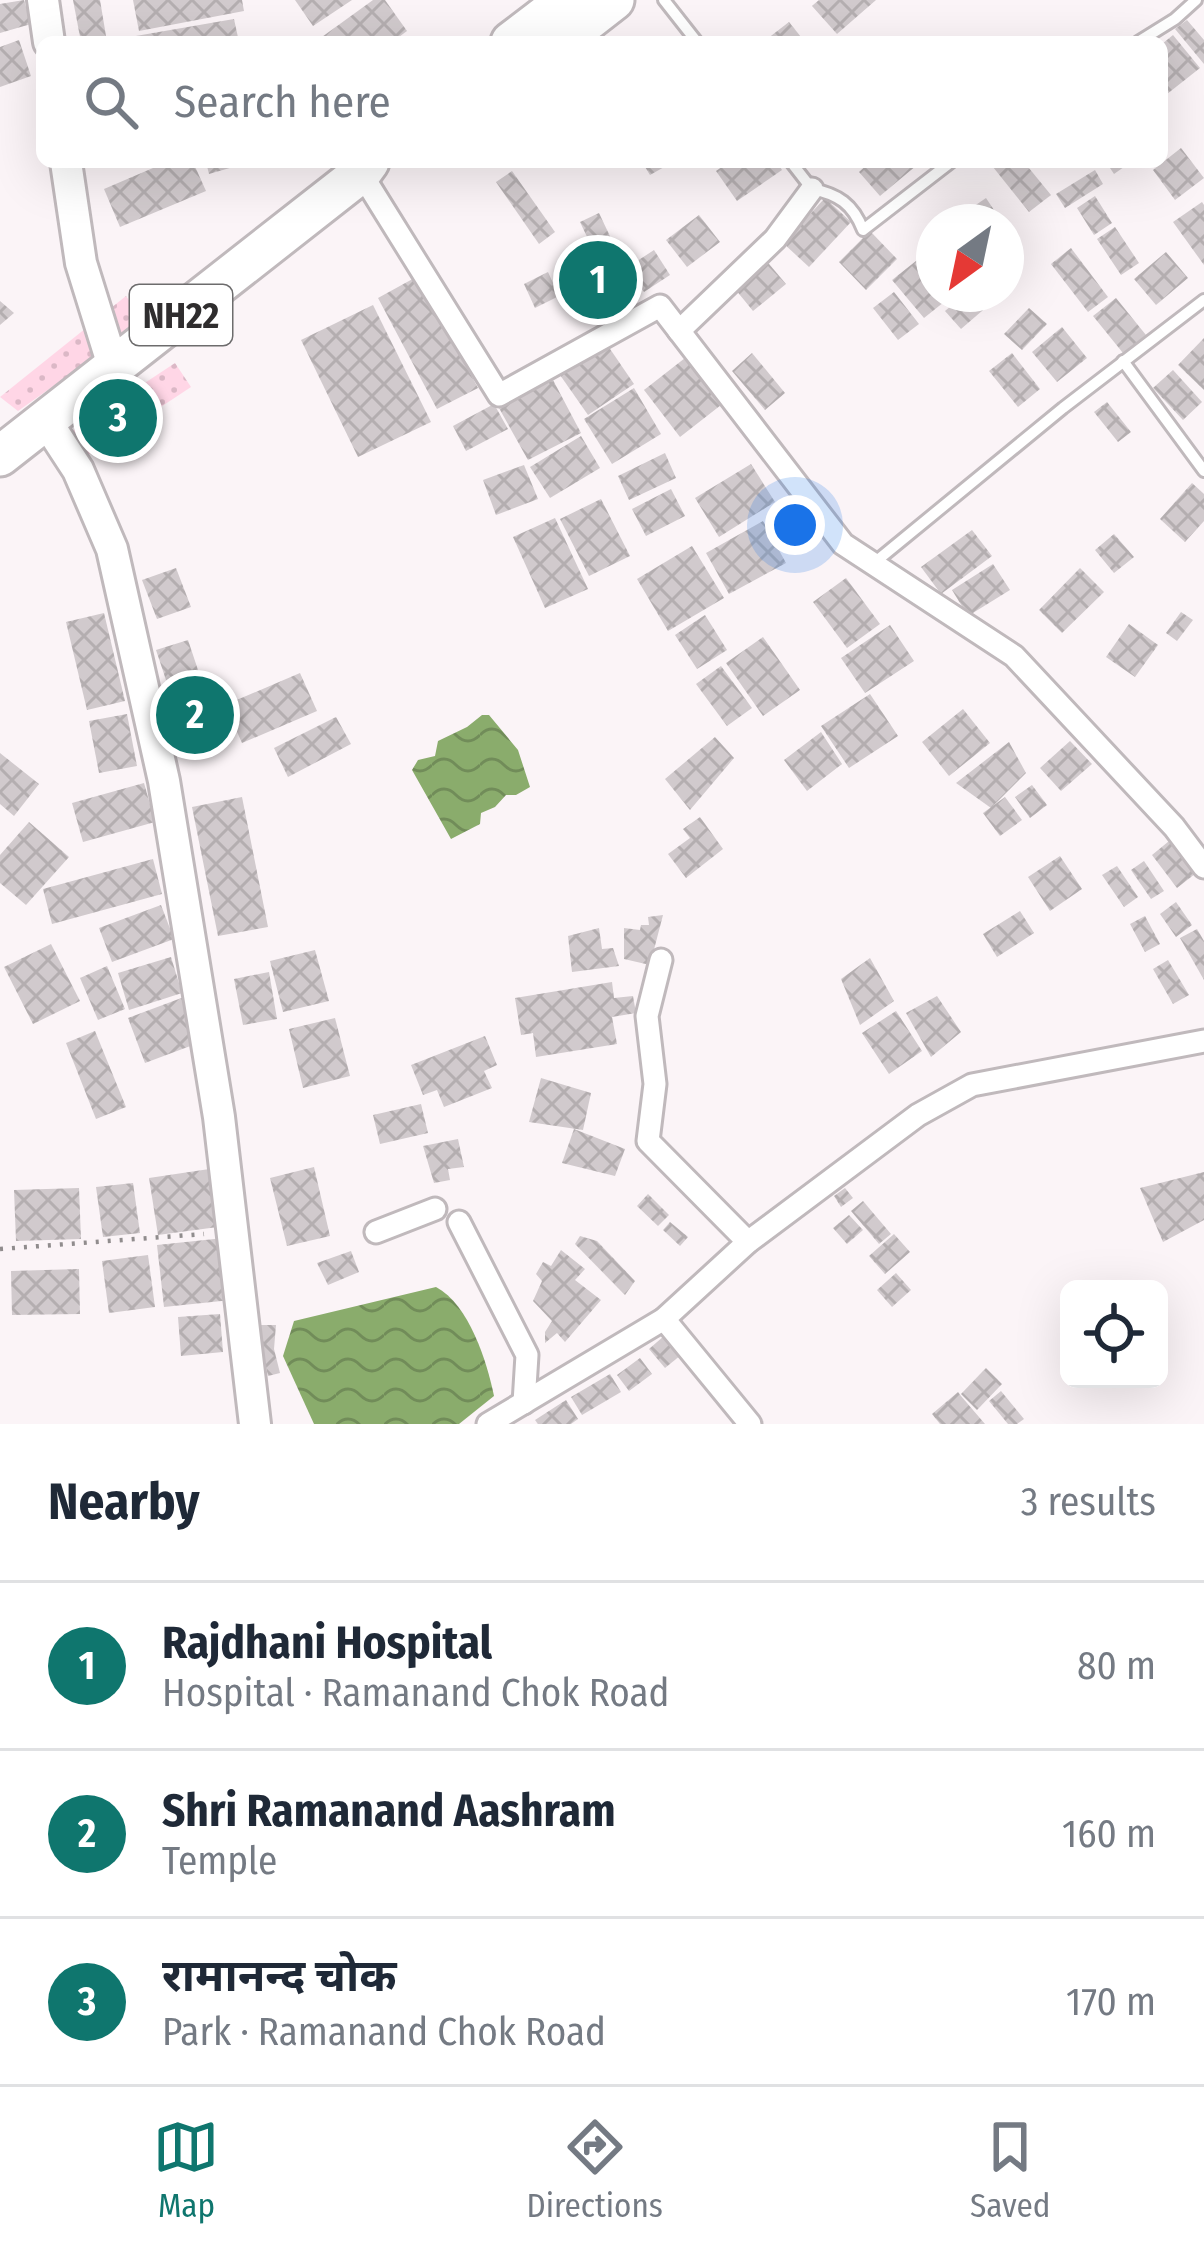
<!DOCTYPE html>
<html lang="en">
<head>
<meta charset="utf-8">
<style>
	body { margin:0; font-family:"Fira Sans Condensed","Noto Sans Devanagari",sans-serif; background:#f6f6f7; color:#1f2937 }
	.controls { position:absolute; right:36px; bottom:36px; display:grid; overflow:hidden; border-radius:18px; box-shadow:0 12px 48px #0002 }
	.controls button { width:108px; height:108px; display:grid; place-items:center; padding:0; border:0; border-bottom:3px solid #e0e1e3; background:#fff; color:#1f2937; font:60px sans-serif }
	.compass { position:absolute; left:916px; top:204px; width:108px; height:108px; border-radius:50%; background:#fff; box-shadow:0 12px 48px #0002; rotate:213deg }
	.you { position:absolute; left:795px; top:525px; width:42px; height:42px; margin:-30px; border:9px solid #fff; border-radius:50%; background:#1a73e8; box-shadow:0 0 0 18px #1a73e833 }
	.badge { display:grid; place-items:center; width:78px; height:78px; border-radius:50%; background:#0f766e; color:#fff; font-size:39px; font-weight:700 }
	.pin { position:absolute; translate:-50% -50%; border:6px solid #fff; box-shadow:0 3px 12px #0006 }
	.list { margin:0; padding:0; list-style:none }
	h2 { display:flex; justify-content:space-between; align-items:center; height:156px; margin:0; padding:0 48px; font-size:51px }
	h2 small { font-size:39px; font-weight:400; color:#747a83 }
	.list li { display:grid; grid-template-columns:78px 1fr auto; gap:36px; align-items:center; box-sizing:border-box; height:168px; padding:0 48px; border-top:3px solid #e0e1e3 }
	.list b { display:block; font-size:45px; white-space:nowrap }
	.list p { margin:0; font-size:39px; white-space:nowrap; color:#747a83 }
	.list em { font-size:39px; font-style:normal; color:#747a83 }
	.icon { flex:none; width:66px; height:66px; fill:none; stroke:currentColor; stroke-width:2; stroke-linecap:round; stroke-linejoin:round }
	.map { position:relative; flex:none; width:1204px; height:1424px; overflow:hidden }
	.search { position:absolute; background:#fff; box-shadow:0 12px 48px #0002; left:36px; right:36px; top:36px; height:132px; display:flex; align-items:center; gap:30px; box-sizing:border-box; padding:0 42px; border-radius:18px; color:#747a83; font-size:45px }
	.sheet { height:660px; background:#fff }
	nav { display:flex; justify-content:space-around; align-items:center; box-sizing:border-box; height:168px; border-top:3px solid #e0e1e3; background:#fff; font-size:33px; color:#747a83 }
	nav a { display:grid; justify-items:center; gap:6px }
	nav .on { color:#0f766e }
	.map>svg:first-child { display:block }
	.grass { fill:url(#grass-dots) }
	.water { fill:url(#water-waves) }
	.building { fill:url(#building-cross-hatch) }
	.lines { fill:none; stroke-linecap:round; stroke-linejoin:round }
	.lane-casing { stroke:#c0b9bc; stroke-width:16 }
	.street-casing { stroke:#c0b9bc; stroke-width:27 }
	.secondary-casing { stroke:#c0b9bc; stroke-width:36 }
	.highway-casing { stroke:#c0b9bc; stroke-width:45 }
	.path { stroke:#908c8d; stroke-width:4.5; stroke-dasharray:3 9; stroke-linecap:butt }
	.lane { stroke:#fff; stroke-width:10 }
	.street { stroke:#fff; stroke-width:21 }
	.secondary { stroke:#fff; stroke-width:30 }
	.highway { stroke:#fff; stroke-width:39 }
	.labels { text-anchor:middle; stroke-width:12; stroke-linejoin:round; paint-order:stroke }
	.shield { fill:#fff; stroke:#6d6c6d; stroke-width:3 }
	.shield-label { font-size:36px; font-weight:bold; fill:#2f2d2e }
</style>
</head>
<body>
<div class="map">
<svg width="1204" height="1424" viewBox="0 0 1204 1424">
	<defs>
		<pattern id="grass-dots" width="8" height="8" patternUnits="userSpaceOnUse" patternTransform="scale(3)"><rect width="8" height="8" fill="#ffd6e6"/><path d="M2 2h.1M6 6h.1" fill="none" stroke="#dbb8c6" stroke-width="1.8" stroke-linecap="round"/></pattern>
		<pattern id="water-waves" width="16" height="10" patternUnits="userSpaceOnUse" patternTransform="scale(3)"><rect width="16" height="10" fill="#8aac6c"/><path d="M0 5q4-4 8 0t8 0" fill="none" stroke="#718c59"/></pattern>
		<pattern id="building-cross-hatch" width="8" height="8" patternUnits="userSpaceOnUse" patternTransform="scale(3)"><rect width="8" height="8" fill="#d1cacd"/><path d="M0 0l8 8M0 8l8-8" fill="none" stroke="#b4aeb0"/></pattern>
	</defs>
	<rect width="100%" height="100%" fill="#fbf4f7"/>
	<g class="grass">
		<path d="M 126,296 L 144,322 L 18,411 L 0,397 Z"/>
		<path d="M 175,363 L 191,387 L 61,473 L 45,449 Z"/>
	</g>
	<g class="water">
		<path d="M 482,715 L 489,715 L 518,750 L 530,787 L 516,795 L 506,795 L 495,807 L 481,813 L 480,824 L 451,839 L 412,770 L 418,760 L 435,756 L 438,741 L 467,727 Z"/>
		<path d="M 436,1287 C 469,1304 487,1362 494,1396 L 459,1424 L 314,1424 L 283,1356 L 294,1321 Z"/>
	</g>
	<g class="building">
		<path d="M 24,0 L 31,24 L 0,33 L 0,4 Z"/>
		<path d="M 73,0 L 100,0 L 107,42 L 81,42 Z"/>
		<path d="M 133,0 L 242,0 L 244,11 L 139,31 Z"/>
		<path d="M 295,0 L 352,0 L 313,26 Z"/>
		<path d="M 373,0 L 385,0 L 407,31 L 392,42 L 315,42 Z"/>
		<path d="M 819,0 L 876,0 L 837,34 L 812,6 Z"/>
		<path d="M 234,19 L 239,42 L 131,42 L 130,37 Z"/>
		<path d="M 1187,20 L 1204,40 L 1204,64 L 1175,29 Z"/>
		<path d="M 789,22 L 805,42 L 763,42 Z"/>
		<path d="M 1173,35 L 1200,68 L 1162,98 L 1162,44 Z"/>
		<path d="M 19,40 L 31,76 L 0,87 L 0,47 Z"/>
		<path d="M 1181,148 L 1204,178 L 1175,200 L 1153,170 Z"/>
		<path d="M 167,162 L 193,162 L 206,191 L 120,227 L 104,189 Z"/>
		<path d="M 206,162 L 246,162 L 247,163 L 209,174 Z"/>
		<path d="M 642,162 L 673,162 L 650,175 Z"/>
		<path d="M 729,162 L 777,162 L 782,170 L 737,201 L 716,171 Z"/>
		<path d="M 870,162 L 915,162 L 917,165 L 880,196 L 859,172 Z"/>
		<path d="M 989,162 L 1024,162 L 1051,195 L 1029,212 Z"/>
		<path d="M 1106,162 L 1131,162 L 1114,174 Z"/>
		<path d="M 1095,170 L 1103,184 L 1065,208 L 1056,194 Z"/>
		<path d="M 512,171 L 555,232 L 539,244 L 496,182 Z"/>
		<path d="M 1095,196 L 1112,223 L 1094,235 L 1077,208 Z"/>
		<path d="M 825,198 L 851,222 L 809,267 L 783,243 Z"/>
		<path d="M 986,198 L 1002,222 L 970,222 L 964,213 Z"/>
		<path d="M 1202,202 L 1204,205 L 1204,265 L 1173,222 Z"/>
		<path d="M 599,213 L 625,268 L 606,277 L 580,222 Z"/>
		<path d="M 699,215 L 720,242 L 687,267 L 666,240 Z"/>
		<path d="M 1115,227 L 1139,263 L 1121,275 L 1097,239 Z"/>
		<path d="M 870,231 L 897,259 L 866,290 L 839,262 Z"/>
		<path d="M 1071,248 L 1108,297 L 1088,312 L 1051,264 Z"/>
		<path d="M 654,250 L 670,275 L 644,292 L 628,267 Z"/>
		<path d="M 1166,252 L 1188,278 L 1156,305 L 1134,279 Z"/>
		<path d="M 575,254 L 587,286 L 572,292 L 559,260 Z"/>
		<path d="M 921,257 L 934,273 L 934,294 L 954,294 L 924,318 L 892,280 Z"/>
		<path d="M 764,258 L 786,284 L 753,311 L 731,284 Z"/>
		<path d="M 548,272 L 559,296 L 535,308 L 524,284 Z"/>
		<path d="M 418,276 L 478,388 L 437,409 L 378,298 Z"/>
		<path d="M 894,292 L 919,324 L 898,340 L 873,308 Z"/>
		<path d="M 965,294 L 994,294 L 997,298 L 961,329 L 945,311 Z"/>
		<path d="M 1116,298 L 1146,335 L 1123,353 L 1093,316 Z"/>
		<path d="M 0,301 L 14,313 L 0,325 Z"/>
		<path d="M 373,305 L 431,422 L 358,457 L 301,340 Z"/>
		<path d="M 1029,308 L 1047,324 L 1022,350 L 1004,334 Z"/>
		<path d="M 1062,327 L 1087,358 L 1057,382 L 1032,352 Z"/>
		<path d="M 1204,338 L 1204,390 L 1178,365 Z"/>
		<path d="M 606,343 L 634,384 L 588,415 L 560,375 Z"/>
		<path d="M 752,353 L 785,393 L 765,410 L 732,371 Z"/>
		<path d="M 1012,353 L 1040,389 L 1018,407 L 989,371 Z"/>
		<path d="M 685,358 L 721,405 L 680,437 L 644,390 Z"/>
		<path d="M 1173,370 L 1202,402 L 1183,420 L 1153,388 Z"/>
		<path d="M 553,380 L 581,433 L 528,460 L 499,408 Z"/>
		<path d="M 634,388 L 661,434 L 612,464 L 584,419 Z"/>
		<path d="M 1107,402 L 1131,432 L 1118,442 L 1094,412 Z"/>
		<path d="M 494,404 L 508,429 L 466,451 L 453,426 Z"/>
		<path d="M 581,436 L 600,468 L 550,498 L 530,467 Z"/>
		<path d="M 665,453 L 676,478 L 629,500 L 618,476 Z"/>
		<path d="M 751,464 L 775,502 L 719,537 L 695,498 Z"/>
		<path d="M 524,465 L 538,499 L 496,515 L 483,480 Z"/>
		<path d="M 1192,483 L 1204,494 L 1204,521 L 1185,542 L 1160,519 Z"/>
		<path d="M 671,489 L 685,516 L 646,536 L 632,509 Z"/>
		<path d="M 601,499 L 630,556 L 589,576 L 560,519 Z"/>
		<path d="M 555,518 L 588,589 L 545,608 L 513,537 Z"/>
		<path d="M 763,521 L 786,563 L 729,594 L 706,553 Z"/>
		<path d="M 972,530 L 992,556 L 941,594 L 921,567 Z"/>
		<path d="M 1114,534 L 1134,557 L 1114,573 L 1095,550 Z"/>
		<path d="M 692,546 L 724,598 L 668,631 L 637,579 Z"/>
		<path d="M 993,564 L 1010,590 L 968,616 L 952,590 Z"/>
		<path d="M 176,568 L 191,607 L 157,619 L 142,580 Z"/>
		<path d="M 1080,568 L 1104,592 L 1062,633 L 1039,610 Z"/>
		<path d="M 846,578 L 880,624 L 847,648 L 813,602 Z"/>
		<path d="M 1181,612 L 1193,620 L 1177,641 L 1166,633 Z"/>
		<path d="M 104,613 L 125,701 L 87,710 L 66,622 Z"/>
		<path d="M 705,615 L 727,650 L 697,669 L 675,635 Z"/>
		<path d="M 1129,624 L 1158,645 L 1135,677 L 1106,657 Z"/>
		<path d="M 890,625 L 914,661 L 865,693 L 841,658 Z"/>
		<path d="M 763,637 L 800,690 L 763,716 L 726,663 Z"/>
		<path d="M 188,640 L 202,682 L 170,692 L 156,650 Z"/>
		<path d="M 721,666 L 752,708 L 727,726 L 696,684 Z"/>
		<path d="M 300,673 L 317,711 L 242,743 L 225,705 Z"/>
		<path d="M 188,694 L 202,728 L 181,737 L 167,703 Z"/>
		<path d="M 870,694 L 898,736 L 849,768 L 821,726 Z"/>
		<path d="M 963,709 L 990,743 L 949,776 L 922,742 Z"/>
		<path d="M 127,714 L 137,766 L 99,773 L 89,721 Z"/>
		<path d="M 336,717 L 351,744 L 288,777 L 274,748 Z"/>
		<path d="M 821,732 L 842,764 L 807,791 L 784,760 Z"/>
		<path d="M 715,737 L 734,758 L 690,810 L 665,779 Z"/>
		<path d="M 1070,741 L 1092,764 L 1061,791 L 1040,768 Z"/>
		<path d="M 1009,742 L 1026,773 L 991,808 L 956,783 Z"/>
		<path d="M 0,753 L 39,784 L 14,816 L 0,804 Z"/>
		<path d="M 144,783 L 155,822 L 83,842 L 72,803 Z"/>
		<path d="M 1032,785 L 1047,805 L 1030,818 L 1015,797 Z"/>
		<path d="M 242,797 L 268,927 L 218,936 L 192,807 Z"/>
		<path d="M 1005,797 L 1022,820 L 1000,836 L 983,813 Z"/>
		<path d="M 700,817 L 723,849 L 686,878 L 668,854 L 690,838 L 683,829 Z"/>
		<path d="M 29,822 L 69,857 L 26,905 L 0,883 L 0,855 Z"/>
		<path d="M 1174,837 L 1200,870 L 1177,888 L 1152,855 Z"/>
		<path d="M 1060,856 L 1082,889 L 1050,911 L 1028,877 Z"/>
		<path d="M 153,859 L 162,894 L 52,924 L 43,889 Z"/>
		<path d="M 1144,861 L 1164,891 L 1151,899 L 1131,870 Z"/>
		<path d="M 1117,866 L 1138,897 L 1124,907 L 1102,875 Z"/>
		<path d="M 1176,902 L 1192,925 L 1176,937 L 1160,914 Z"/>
		<path d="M 161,905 L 174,939 L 112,962 L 99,928 Z"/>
		<path d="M 1020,911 L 1034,933 L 997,957 L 983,934 Z"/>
		<path d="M 663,915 L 650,965 L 624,959 L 624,928 L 640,930 L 641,925 L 649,925 L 648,917 Z"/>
		<path d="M 1145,916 L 1160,944 L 1145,952 L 1130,924 Z"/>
		<path d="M 599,928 L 602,949 L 613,948 L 619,966 L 572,972 L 568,936 Z"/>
		<path d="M 1197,929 L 1204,941 L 1204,980 L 1180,938 Z"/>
		<path d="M 51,944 L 80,1001 L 33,1024 L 4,967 Z"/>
		<path d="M 315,950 L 329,1001 L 283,1012 L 270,961 Z"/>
		<path d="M 171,957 L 182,993 L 129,1010 L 118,973 Z"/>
		<path d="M 870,958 L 894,1001 L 860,1025 L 841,979 Z"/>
		<path d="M 1168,960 L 1189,995 L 1173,1004 L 1153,969 Z"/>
		<path d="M 107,966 L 125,1009 L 98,1020 L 80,978 Z"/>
		<path d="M 269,972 L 277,1019 L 243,1025 L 234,979 Z"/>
		<path d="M 612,982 L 614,998 L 633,996 L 636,1013 L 612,1017 L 617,1044 L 536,1057 L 533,1033 L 521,1035 L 515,998 Z"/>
		<path d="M 937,996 L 961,1032 L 931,1057 L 906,1013 Z"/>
		<path d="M 184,997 L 201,1042 L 145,1063 L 128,1018 Z"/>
		<path d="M 896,1011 L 922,1051 L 889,1074 L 862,1033 Z"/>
		<path d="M 335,1018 L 350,1076 L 303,1088 L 289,1029 Z"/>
		<path d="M 95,1031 L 126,1107 L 96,1119 L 66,1043 Z"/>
		<path d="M 485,1036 L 497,1065 L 484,1071 L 492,1088 L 444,1107 L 437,1090 L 423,1095 L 411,1065 Z"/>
		<path d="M 541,1078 L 591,1093 L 583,1130 L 529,1122 Z"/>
		<path d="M 421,1104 L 428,1133 L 380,1144 L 373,1115 Z"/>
		<path d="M 574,1129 L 625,1149 L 615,1176 L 562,1163 Z"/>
		<path d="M 458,1139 L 464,1167 L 448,1169 L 450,1180 L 434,1183 L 423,1146 Z"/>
		<path d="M 314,1167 L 330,1236 L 287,1246 L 270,1178 Z"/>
		<path d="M 216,1168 L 225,1226 L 158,1235 L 149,1178 Z"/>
		<path d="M 1204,1172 L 1204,1220 L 1163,1242 L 1140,1188 Z"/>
		<path d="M 133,1183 L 140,1233 L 103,1237 L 96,1187 Z"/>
		<path d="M 79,1188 L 81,1239 L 16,1241 L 14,1190 Z"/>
		<path d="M 845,1188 L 853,1198 L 841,1207 L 834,1196 Z"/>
		<path d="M 648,1194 L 669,1215 L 658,1226 L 637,1206 Z"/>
		<path d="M 863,1201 L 891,1234 L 879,1244 L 851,1211 Z"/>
		<path d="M 849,1215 L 863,1230 L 847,1244 L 833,1228 Z"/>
		<path d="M 670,1222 L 688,1237 L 680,1246 L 663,1230 Z"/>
		<path d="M 894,1234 L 910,1252 L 885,1274 L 869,1256 Z"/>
		<path d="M 580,1236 L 597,1241 L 635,1281 L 625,1295 L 575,1244 Z"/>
		<path d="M 224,1238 L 231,1300 L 164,1307 L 157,1245 Z"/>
		<path d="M 561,1250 L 585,1269 L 575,1280 L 601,1300 L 565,1342 L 557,1333 L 545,1343 L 545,1332 L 552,1321 L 533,1301 L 542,1281 L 536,1274 L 543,1262 L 551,1266 Z"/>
		<path d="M 351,1251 L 359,1272 L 328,1285 L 317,1263 Z"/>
		<path d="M 148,1255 L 155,1307 L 109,1313 L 102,1261 Z"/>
		<path d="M 79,1269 L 80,1314 L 12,1315 L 11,1271 Z"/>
		<path d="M 896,1273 L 911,1290 L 892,1307 L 877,1290 Z"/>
		<path d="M 220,1314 L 223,1352 L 181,1356 L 178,1317 Z"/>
		<path d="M 257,1325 L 276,1325 L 274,1349 L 280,1373 L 268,1376 Z"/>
		<path d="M 664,1336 L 681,1355 L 665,1368 L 649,1349 Z"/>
		<path d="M 640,1358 L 652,1374 L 629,1391 L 617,1375 Z"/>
		<path d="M 986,1368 L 1002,1384 L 977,1410 L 961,1394 Z"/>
		<path d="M 610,1374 L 621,1392 L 582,1415 L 571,1397 Z"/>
		<path d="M 1001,1391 L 1024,1419 L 1017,1424 L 1008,1424 L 989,1401 Z"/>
		<path d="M 958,1392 L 961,1396 L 985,1424 L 940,1424 L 932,1414 Z"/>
		<path d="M 566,1400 L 578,1419 L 571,1424 L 538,1424 L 535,1420 Z"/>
	</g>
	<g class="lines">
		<defs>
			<g id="lane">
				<path d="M 664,0 L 697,42"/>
				<path d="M 1138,42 L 1175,19 L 1196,0"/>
				<path d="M 791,162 L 812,189 C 838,194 853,204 863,230 L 951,162"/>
				<path d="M 1123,361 L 1204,471"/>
				<path d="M 874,563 L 1063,408 L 1204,300"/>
			</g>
			<g id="street">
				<path d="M 361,173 L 499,395 L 660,306 L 843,544 L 1014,656 L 1174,827 L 1204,867"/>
				<path d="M 679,331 L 775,239 L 812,189"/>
				<path d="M 661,960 L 647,1016 L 655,1084 L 648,1141 L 748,1242"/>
				<path d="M 459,1222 L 527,1355 L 524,1403"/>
				<path d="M 376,1232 L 435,1209"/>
				<path d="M 664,1319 L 750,1424"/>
				<path d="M 488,1424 L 664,1319 L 748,1242 L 918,1115 L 972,1085 L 1204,1041"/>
			</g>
			<g id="secondary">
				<path d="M 43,0 L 49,42"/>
				<path d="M 66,162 L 81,263 L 114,369"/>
				<path d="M 46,421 L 78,470 L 112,549 L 164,781 L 219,1117 L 255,1424"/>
			</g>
			<g id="highway">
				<path d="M 511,42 L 566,0"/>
				<path d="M 560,42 L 614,0"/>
				<path d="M 0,456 L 361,173 L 369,162"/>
			</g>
		</defs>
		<use href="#lane" class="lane-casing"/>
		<use href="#street" class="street-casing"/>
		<use href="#secondary" class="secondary-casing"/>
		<use href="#highway" class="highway-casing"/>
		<path class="path" d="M 0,1249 L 204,1234"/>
		<use href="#lane" class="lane"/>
		<use href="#street" class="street"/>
		<use href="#secondary" class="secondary"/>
		<use href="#highway" class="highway"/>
	</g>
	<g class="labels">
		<rect class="shield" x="130" y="285" width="102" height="60" rx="9"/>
		<g class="shield-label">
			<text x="181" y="328">NH22</text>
		</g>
	</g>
</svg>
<div class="controls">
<button><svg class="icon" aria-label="locate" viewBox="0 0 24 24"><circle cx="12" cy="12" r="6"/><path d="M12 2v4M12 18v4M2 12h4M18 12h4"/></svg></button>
</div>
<svg class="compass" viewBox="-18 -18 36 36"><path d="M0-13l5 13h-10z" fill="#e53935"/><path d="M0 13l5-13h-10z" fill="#747a83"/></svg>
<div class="you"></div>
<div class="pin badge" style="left:598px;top:280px">1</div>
<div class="pin badge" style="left:195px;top:715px">2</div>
<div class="pin badge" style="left:118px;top:418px">3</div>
<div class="search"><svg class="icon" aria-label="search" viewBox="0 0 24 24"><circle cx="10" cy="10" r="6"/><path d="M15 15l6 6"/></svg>Search here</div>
</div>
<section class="sheet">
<h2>Nearby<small>3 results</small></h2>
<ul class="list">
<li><span class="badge">1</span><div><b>Rajdhani Hospital</b><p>Hospital · Ramanand Chok Road</p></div><em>80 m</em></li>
<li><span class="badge">2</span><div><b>Shri Ramanand Aashram</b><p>Temple</p></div><em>160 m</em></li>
<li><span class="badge">3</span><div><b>रामानन्द चोक</b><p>Park · Ramanand Chok Road</p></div><em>170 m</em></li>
</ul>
</section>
<nav>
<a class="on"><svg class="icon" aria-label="map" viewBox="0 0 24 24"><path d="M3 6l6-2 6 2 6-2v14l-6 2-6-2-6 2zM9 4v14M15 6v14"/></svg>Map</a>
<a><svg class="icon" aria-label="directions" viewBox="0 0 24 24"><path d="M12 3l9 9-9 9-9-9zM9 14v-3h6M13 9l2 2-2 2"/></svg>Directions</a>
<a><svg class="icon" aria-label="saved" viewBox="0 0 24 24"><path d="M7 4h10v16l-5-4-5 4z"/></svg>Saved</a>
</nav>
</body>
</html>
